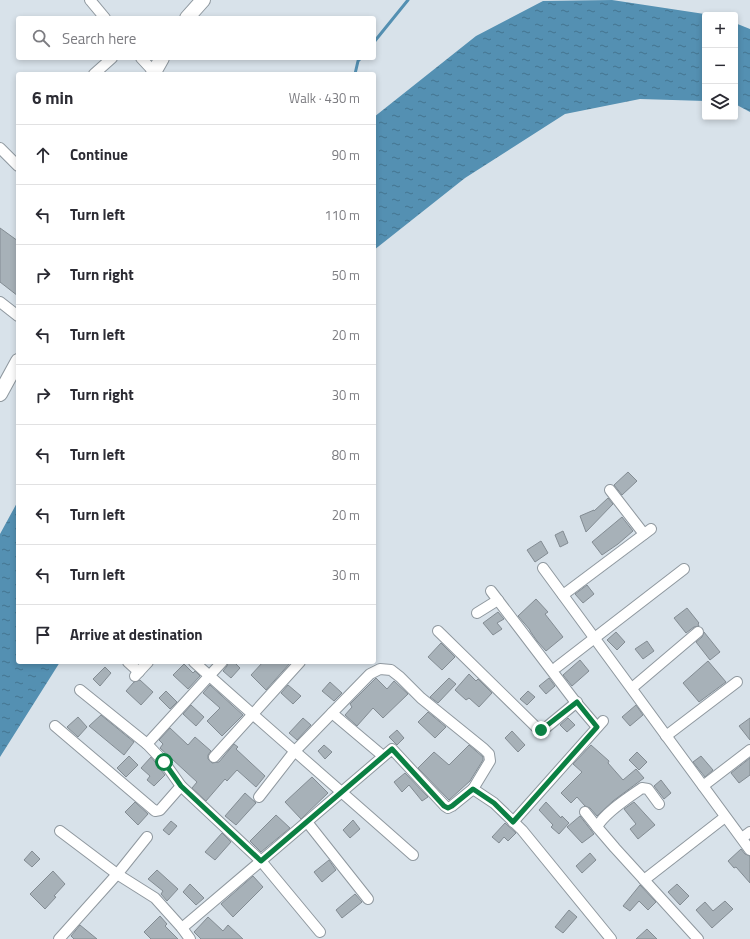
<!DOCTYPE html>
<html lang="en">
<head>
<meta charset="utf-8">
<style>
	body { margin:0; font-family:"Titillium Web",sans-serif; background:#f7f7f7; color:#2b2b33 }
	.controls { position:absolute; right:12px; top:12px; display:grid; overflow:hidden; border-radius:4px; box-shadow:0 2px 6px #0003 }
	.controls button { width:36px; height:36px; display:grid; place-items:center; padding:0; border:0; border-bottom:1px solid #e1e1e2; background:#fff; color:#2b2b33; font:20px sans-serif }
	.stop { position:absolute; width:12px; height:12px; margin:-9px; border:3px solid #0b8043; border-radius:50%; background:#fff }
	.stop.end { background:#0b8043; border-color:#fff; box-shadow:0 1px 4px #0008 }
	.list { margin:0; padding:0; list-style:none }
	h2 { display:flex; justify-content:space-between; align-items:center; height:52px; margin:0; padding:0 16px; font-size:17px }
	h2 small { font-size:13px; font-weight:400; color:#7c7c81 }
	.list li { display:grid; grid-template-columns:26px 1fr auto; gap:12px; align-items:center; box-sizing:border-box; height:60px; padding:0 16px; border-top:1px solid #e1e1e2 }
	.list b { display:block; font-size:15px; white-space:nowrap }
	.list em { font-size:13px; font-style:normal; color:#7c7c81 }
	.icon { flex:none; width:22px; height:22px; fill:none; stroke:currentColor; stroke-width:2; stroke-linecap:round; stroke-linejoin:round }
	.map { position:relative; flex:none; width:750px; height:939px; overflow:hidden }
	.search { position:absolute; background:#fff; box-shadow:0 2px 6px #0003; left:16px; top:16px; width:360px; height:44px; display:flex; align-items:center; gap:10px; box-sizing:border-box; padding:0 14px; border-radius:4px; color:#7c7c81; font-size:15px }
	.panel { position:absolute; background:#fff; box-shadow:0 2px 6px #0003; left:16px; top:72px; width:360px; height:592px; border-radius:4px }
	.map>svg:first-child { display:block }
	.water { fill:url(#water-ripples) }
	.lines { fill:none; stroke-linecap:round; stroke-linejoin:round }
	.stream { stroke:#5490b2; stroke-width:3 }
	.building { fill:#a7b1b8; stroke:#838c93 }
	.street-casing { stroke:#8f989f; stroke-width:12 }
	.secondary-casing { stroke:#8f989f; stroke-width:16 }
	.street { stroke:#fff; stroke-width:10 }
	.secondary { stroke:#fff; stroke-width:14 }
	.route { stroke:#0b8043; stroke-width:5 }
</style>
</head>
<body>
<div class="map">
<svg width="750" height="939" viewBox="0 0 750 939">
	<defs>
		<pattern id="water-ripples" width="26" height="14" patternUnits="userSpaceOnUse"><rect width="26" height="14" fill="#5490b2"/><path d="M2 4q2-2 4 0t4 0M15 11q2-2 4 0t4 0" fill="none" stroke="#44748f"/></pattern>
	</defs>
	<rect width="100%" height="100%" fill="#d8e2ea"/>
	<g class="water">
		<path d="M 612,0 L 711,15 L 705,15 L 705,101 L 640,99 L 565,114 L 465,178 L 374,250 L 374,117 L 476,36 L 543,1 Z"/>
		<path d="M 735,23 L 750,29 L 750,112 L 735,104 Z"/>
		<path d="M 18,501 L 18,662 L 60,662 L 0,757 L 0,534 Z"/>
	</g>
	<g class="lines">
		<g class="stream">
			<path d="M 374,42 L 408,0"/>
			<path d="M 355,74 L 358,61 L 361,58"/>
		</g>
	</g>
	<g class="building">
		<path d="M 0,228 L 18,241 L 18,296 L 0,282 Z"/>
		<path d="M 628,472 L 637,481 L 622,495 L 614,485 Z"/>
		<path d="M 608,498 L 613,504 L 586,532 L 580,516 L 594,510 L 594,511 Z"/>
		<path d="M 622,517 L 633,531 L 618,544 L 602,555 L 592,542 Z"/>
		<path d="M 563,531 L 568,543 L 560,547 L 555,535 Z"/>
		<path d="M 541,541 L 548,553 L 535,562 L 527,550 Z"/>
		<path d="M 587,585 L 594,594 L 583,603 L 575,594 Z"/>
		<path d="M 536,599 L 548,612 L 545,614 L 563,637 L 546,651 L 537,641 L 530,631 L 530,630 L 518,616 Z"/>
		<path d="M 687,608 L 699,623 L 698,624 L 699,626 L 694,627 L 686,633 L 674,618 Z"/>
		<path d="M 498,612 L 504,619 L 497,623 L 502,629 L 493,635 L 483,623 Z"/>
		<path d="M 616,632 L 625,642 L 617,650 L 607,640 Z"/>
		<path d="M 704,632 L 720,652 L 710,660 L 696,642 L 702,637 Z"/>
		<path d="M 647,641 L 654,651 L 643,659 L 635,649 Z"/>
		<path d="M 441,643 L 455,657 L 442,670 L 428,657 Z"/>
		<path d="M 580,660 L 589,671 L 572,686 L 563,675 Z"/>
		<path d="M 708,661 L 726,682 L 699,702 L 683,683 Z"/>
		<path d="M 228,662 L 234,662 L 240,668 L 231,678 L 223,671 L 227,666 Z"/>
		<path d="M 263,662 L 291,662 L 266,690 L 251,675 Z"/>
		<path d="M 184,664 L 193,673 L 195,671 L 200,676 L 188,689 L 173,675 Z"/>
		<path d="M 105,667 L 111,673 L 100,686 L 93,679 Z"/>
		<path d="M 469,674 L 476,681 L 478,679 L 492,693 L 479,707 L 469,698 L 466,700 L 455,690 Z"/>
		<path d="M 376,678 L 387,689 L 394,681 L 408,694 L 383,718 L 373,708 L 357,726 L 345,715 L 352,707 L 350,704 Z"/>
		<path d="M 449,678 L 456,684 L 438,703 L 430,697 Z"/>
		<path d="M 549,678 L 555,686 L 546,694 L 539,686 Z"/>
		<path d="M 140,680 L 153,692 L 141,705 L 126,691 L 134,682 Z"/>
		<path d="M 330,682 L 342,693 L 334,701 L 322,691 Z"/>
		<path d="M 210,685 L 243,715 L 222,736 L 207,721 L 220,708 L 203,693 Z"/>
		<path d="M 288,685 L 301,696 L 293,704 L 281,693 Z"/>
		<path d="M 166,691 L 177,702 L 170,709 L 159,698 Z"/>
		<path d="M 528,691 L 535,697 L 527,705 L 520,699 Z"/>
		<path d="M 191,705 L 204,717 L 196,726 L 183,714 Z"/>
		<path d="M 636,705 L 643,715 L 630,726 L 622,717 Z"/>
		<path d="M 428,712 L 446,727 L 435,738 L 418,722 Z"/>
		<path d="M 101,715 L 134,742 L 124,755 L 89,726 Z"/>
		<path d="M 78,717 L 87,727 L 78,737 L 67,727 Z"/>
		<path d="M 303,718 L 311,725 L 297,740 L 289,733 Z"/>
		<path d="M 568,718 L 575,725 L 567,732 L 560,725 Z"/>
		<path d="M 750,718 L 750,740 L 739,726 Z"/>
		<path d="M 170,728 L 188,745 L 195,737 L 211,751 L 208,755 L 208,759 L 212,763 L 219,762 L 234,744 L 238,747 L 236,749 L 265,776 L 256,787 L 237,770 L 227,781 L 225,779 L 206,801 L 192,788 L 197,782 L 160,748 L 163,744 L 159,740 Z"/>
		<path d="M 397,730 L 404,738 L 397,745 L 389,737 Z"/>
		<path d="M 512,731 L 525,745 L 518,752 L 505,738 Z"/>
		<path d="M 324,745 L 332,752 L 325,759 L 318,751 Z"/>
		<path d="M 469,745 L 483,757 L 483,760 L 470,781 L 449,800 L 418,768 L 434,752 L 449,765 Z"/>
		<path d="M 591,745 L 609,761 L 608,763 L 623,780 L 636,769 L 644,778 L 613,801 L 597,816 L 590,808 L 585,806 L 577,797 L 571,803 L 561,793 L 582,772 L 573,764 Z"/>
		<path d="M 637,752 L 647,762 L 639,770 L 629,760 Z"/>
		<path d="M 129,756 L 138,765 L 126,777 L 117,768 Z"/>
		<path d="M 701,756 L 713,770 L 705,777 L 693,762 Z"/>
		<path d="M 151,757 L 165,775 L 154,786 L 147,780 L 150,776 L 141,768 Z"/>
		<path d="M 750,758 L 750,775 L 739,783 L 731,773 Z"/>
		<path d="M 405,773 L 428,797 L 422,801 L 409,785 L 402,792 L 394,782 Z"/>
		<path d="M 312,777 L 328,793 L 301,819 L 285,802 Z"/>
		<path d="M 661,780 L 671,793 L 664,799 L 654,786 Z"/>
		<path d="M 245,793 L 256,803 L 236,825 L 225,816 Z"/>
		<path d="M 135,802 L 148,814 L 138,825 L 125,812 Z"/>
		<path d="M 546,802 L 561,818 L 562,816 L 569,823 L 559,834 L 551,827 L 553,825 L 539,810 Z"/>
		<path d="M 634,802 L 655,825 L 638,839 L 630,829 L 636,824 L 624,809 Z"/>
		<path d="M 276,815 L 290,828 L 261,852 L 250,841 Z"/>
		<path d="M 580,816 L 594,834 L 582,843 L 567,827 Z"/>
		<path d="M 353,820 L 360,829 L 350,838 L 343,830 Z"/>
		<path d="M 171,821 L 177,826 L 169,835 L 163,830 Z"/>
		<path d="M 505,823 L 516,833 L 508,841 L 504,837 L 499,843 L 492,837 Z"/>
		<path d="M 222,833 L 231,842 L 215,860 L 205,852 Z"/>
		<path d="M 741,849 L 745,854 L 750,856 L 750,883 L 736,867 L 734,868 L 728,861 Z"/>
		<path d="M 32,851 L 40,859 L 32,867 L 24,860 Z"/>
		<path d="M 590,853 L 596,860 L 582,873 L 576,866 Z"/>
		<path d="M 329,860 L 336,870 L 322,882 L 314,872 Z"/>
		<path d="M 157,870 L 178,889 L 167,901 L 161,894 L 163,891 L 148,879 Z"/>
		<path d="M 53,871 L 65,884 L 54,896 L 56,897 L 45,909 L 30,894 Z"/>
		<path d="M 253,876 L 263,887 L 233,917 L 221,904 Z"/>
		<path d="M 190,884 L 204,898 L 196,905 L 183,892 Z"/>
		<path d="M 677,884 L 689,896 L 680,905 L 668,892 Z"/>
		<path d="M 640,885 L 656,902 L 648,910 L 639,901 L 630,911 L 623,906 Z"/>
		<path d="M 355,894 L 362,902 L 342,918 L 336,910 Z"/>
		<path d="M 725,901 L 733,909 L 712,928 L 696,910 L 705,902 L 713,911 Z"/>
		<path d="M 569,910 L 577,917 L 563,933 L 555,927 Z"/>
		<path d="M 160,916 L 167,924 L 165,926 L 178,939 L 151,939 L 144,932 Z"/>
		<path d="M 208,917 L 223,931 L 228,925 L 243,939 L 201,939 L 194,932 Z"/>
		<path d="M 80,925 L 97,939 L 74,939 L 71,936 Z"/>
		<path d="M 647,929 L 657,939 L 636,939 Z"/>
	</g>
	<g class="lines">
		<defs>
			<g id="street">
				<path d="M 90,0 L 105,18"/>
				<path d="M 141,58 L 154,72"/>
				<path d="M 94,74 L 112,58"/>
				<path d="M 0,148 L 18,166"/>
				<path d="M 0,302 L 18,316"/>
				<path d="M 610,490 L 644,534"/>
				<path d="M 543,568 L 750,850"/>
				<path d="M 491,591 L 574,700 L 597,727"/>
				<path d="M 563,595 L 651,529"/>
				<path d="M 477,613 L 498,600"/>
				<path d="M 438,631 L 538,729 L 543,730 L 577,702"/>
				<path d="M 128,662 L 139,672"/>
				<path d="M 194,662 C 266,727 340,790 413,855"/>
				<path d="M 557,667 L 684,569"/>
				<path d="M 135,676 L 148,662"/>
				<path d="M 632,688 L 698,632"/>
				<path d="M 80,690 L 147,744 L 164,762 L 181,786 L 261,861 L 320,932"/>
				<path d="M 332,713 L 383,756"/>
				<path d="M 55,726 L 155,811 L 160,810 L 181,786"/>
				<path d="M 666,736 L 737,682"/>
				<path d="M 147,744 L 222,662"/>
				<path d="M 214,757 L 300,662"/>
				<path d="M 703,786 L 750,750"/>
				<path d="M 259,797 L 294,752 L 370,674 L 380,669 L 391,670 L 400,677 L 421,698 L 484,749 L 489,754 L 490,761 L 473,789"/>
				<path d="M 659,804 L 648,789 L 642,788 C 629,797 604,813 597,827 L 615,848 L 698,939"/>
				<path d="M 585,812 L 597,827"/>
				<path d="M 307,822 L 368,899"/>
				<path d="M 513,822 L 603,721"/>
				<path d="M 60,831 L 117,874 L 155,898 L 182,928"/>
				<path d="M 742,838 L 750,832"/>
				<path d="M 644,880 L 725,817"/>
				<path d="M 59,939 L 119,872 L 147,837"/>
				<path d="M 190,939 L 182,928 L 261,861 L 392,749 L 445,806 L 448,808 L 452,806 L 473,789 L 494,803 L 522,830 L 611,939"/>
			</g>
			<g id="secondary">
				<path d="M 187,18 L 203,0"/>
				<path d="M 153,74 L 162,58"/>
				<path d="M 0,394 L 18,361"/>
			</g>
		</defs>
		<use href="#street" class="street-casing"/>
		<use href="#secondary" class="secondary-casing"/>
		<use href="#street" class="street"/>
		<use href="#secondary" class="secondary"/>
	</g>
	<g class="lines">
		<path class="route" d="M 164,762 L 181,786 L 261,861 L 392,749 L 444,806 L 448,808 L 452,806 L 473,789 L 494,803 L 513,822 L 597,727 L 577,702 L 541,730"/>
	</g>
</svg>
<div class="controls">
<button>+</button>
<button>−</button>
<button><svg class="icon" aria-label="layers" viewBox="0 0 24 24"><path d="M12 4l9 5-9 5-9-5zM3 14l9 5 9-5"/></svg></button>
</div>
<div class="stop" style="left:164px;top:762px"></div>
<div class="stop end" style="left:541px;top:730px"></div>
<div class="search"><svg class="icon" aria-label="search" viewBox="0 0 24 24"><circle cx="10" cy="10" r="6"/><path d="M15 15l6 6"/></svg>Search here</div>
<section class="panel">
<h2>6 min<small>Walk · 430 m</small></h2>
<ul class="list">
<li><svg class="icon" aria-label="ahead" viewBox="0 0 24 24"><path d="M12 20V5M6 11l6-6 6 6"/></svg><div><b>Continue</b></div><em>90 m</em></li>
<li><svg class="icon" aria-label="left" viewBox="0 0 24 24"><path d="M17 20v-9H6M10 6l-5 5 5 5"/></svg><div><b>Turn left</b></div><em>110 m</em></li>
<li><svg class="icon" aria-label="right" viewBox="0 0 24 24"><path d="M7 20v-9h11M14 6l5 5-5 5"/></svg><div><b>Turn right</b></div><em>50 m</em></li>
<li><svg class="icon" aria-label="left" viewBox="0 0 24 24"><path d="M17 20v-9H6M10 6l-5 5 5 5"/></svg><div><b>Turn left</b></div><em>20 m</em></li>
<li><svg class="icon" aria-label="right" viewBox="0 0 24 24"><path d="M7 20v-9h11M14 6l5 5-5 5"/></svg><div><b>Turn right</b></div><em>30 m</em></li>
<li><svg class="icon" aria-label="left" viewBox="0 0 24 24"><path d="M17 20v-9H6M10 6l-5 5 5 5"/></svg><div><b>Turn left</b></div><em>80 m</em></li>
<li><svg class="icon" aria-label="left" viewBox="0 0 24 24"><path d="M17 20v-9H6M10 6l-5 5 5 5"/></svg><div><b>Turn left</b></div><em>20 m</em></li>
<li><svg class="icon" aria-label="left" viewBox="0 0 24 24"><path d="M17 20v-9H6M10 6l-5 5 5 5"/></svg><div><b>Turn left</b></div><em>30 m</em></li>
<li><svg class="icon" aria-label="arrive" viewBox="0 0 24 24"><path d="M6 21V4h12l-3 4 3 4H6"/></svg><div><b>Arrive at destination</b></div></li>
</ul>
</section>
</div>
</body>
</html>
